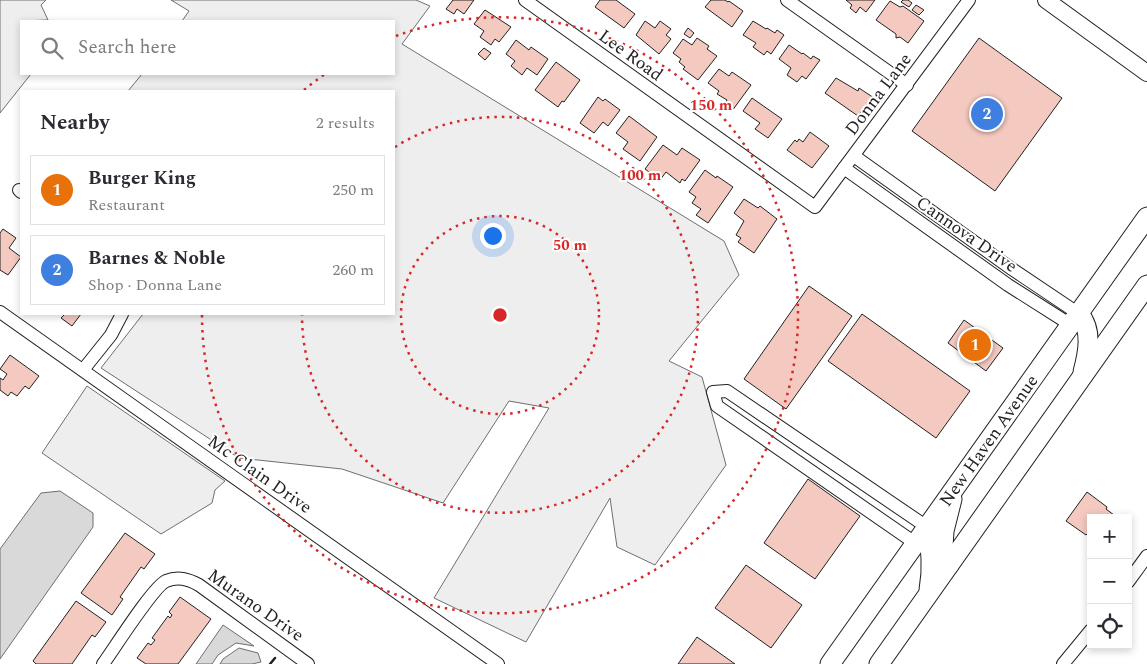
<!DOCTYPE html>
<html lang="en">
<head>
<meta charset="utf-8">
<style>
	body { margin:0; font-family:Spectral,serif; background:#f2f2f3; color:#2b2b33 }
	.controls { position:absolute; right:15px; bottom:15px; display:grid; overflow:hidden; border-radius:0px; box-shadow:0 2px 8px #0003 }
	.controls button { width:45px; height:45px; display:grid; place-items:center; padding:0; border:0; border-bottom:1px solid #e1e1e2; background:#fff; color:#2b2b33; font:25px sans-serif }
	.you { position:absolute; left:492px; top:235px; width:18px; height:18px; margin:-12px; border:4px solid #fff; border-radius:50%; background:#1a73e8; box-shadow:0 0 0 8px #1a73e833 }
	.badge { display:grid; place-items:center; width:32px; height:32px; border-radius:50%; background:#c62828; color:#fff; font-size:16px; font-weight:700 }
	.pin { position:absolute; translate:-50% -50%; border:2px solid #fff; box-shadow:0 1px 5px #0006 }
	.list { margin:0; padding:0; list-style:none }
	h2 { display:flex; justify-content:space-between; align-items:center; height:65px; margin:0; padding:0 20px; font-size:21px }
	h2 small { font-size:16px; font-weight:400; color:#7c7c81 }
	.list li { display:grid; grid-template-columns:32px 1fr auto; gap:15px; align-items:center; box-sizing:border-box; height:70px; margin:0 10px 10px; padding:0 10px; border:1px solid #e1e1e2; border-radius:0px }
	.list b { display:block; font-size:19px; white-space:nowrap }
	.list p { margin:0; font-size:16px; white-space:nowrap; color:#7c7c81 }
	.list em { font-size:16px; font-style:normal; color:#7c7c81 }
	.icon { flex:none; width:28px; height:28px; fill:none; stroke:currentColor; stroke-width:2; stroke-linecap:round; stroke-linejoin:round }
	.map { position:relative; flex:none; width:1147px; height:664px; overflow:hidden }
	.search { position:absolute; background:#fff; box-shadow:0 2px 8px #0003; left:20px; top:20px; width:375px; height:55px; display:flex; align-items:center; gap:12px; box-sizing:border-box; padding:0 18px; border-radius:0px; color:#7c7c81; font-size:19px }
	.panel { position:absolute; background:#fff; box-shadow:0 2px 8px #0003; left:20px; top:90px; width:375px; height:225px; border-radius:0px }
	.map>svg:first-child { display:block }
	.green { fill:#eee; stroke:#6f6f6f }
	.water { fill:#d9d9d9; stroke:#6f6f6f }
	.building { fill:#f3c9c0; stroke:#222 }
	.lines { fill:none; stroke-linecap:round; stroke-linejoin:round }
	.street-casing { stroke:#222; stroke-width:14 }
	.secondary-casing { stroke:#222; stroke-width:18 }
	.primary-casing { stroke:#222; stroke-width:21 }
	.street { stroke:#fff; stroke-width:12 }
	.secondary { stroke:#fff; stroke-width:16 }
	.primary { stroke:#fff; stroke-width:19 }
	.wall { stroke:#222; stroke-width:2.5 }
	.ring { fill:none; stroke:#d62828; stroke-width:2.5; stroke-dasharray:2.5 5 }
	.labels { text-anchor:middle; stroke-width:4; stroke-linejoin:round; paint-order:stroke }
	.street-label { font-size:18px; fill:#222; stroke:#fff }
	.centre { fill:#d62828; stroke:#fff; stroke-width:2.5 }
	.ring-label { font-size:15px; text-anchor:middle; font-weight:bold; fill:#d62828; stroke:#fff; stroke-width:4; stroke-linejoin:round; paint-order:stroke }
</style>
</head>
<body>
<div class="map">
<svg width="1147" height="664" viewBox="0 0 1147 664">
	<rect width="100%" height="100%" fill="#fff"/>
	<g class="green">
		<path d="M 0,0 L 46,0 L 41,5 L 48,20 L 21,21 L 21,74 L 31,74 L 0,113 Z"/>
		<path d="M 171,0 L 416,0 L 430,6 L 402,44 L 724,241 L 739,275 L 669,361 L 702,377 L 726,465 L 655,565 L 617,547 L 610,498 L 526,642 L 434,598 L 549,408 L 509,401 L 443,503 L 342,469 L 239,458 L 101,368 L 143,314 L 394,314 L 394,91 L 128,91 L 142,74 L 394,74 L 394,21 L 182,21 L 189,11 Z"/>
		<path d="M 87,386 L 225,481 L 215,490 L 212,503 L 161,534 L 42,453 Z"/>
	</g>
	<g class="water">
		<path d="M 60,491 L 93,513 L 93,527 L 0,659 L 0,549 L 41,493 Z"/>
		<path d="M 223,625 L 254,646 L 236,643 L 218,655 L 212,664 L 196,664 Z"/>
		<path d="M 239,648 L 258,653 L 261,662 L 252,664 L 220,664 L 223,659 Z"/>
	</g>
	<g class="building">
		<path d="M 453,0 L 474,0 L 464,14 L 457,9 L 454,14 L 446,9 Z"/>
		<path d="M 600,0 L 616,0 L 635,14 L 624,28 L 595,7 Z"/>
		<path d="M 711,0 L 725,0 L 728,2 L 729,1 L 743,11 L 732,27 L 705,7 Z"/>
		<path d="M 846,0 L 875,0 L 866,12 L 860,7 L 856,13 L 850,8 L 852,5 Z"/>
		<path d="M 903,0 L 908,0 L 912,3 L 909,7 L 901,2 Z"/>
		<path d="M 890,1 L 900,7 L 903,6 L 924,21 L 908,43 L 900,37 L 896,38 L 896,34 L 876,20 Z"/>
		<path d="M 916,5 L 924,10 L 919,15 L 912,10 Z"/>
		<path d="M 485,10 L 511,27 L 499,42 L 495,39 L 491,45 L 480,37 L 484,31 L 474,24 Z"/>
		<path d="M 645,21 L 655,28 L 660,21 L 671,29 L 666,35 L 671,39 L 659,54 L 636,35 Z"/>
		<path d="M 753,21 L 766,29 L 767,28 L 775,33 L 777,30 L 784,35 L 771,54 L 767,51 L 764,55 L 753,47 L 756,43 L 743,35 Z"/>
		<path d="M 688,28 L 694,33 L 690,38 L 684,34 Z"/>
		<path d="M 697,38 L 709,46 L 707,49 L 717,56 L 698,80 L 683,69 L 685,67 L 679,62 L 681,59 L 673,53 L 683,39 L 692,45 Z"/>
		<path d="M 979,38 L 1062,98 L 995,191 L 912,131 Z"/>
		<path d="M 516,40 L 529,50 L 531,47 L 548,59 L 537,75 L 527,68 L 522,75 L 511,66 L 515,61 L 506,54 Z"/>
		<path d="M 789,45 L 802,54 L 803,53 L 811,59 L 813,56 L 820,60 L 806,79 L 802,76 L 797,82 L 787,75 L 791,68 L 779,59 Z"/>
		<path d="M 484,48 L 491,53 L 485,60 L 478,54 Z"/>
		<path d="M 556,62 L 580,80 L 564,102 L 562,101 L 558,107 L 535,90 Z"/>
		<path d="M 719,69 L 729,76 L 732,72 L 751,85 L 732,111 L 724,105 L 727,100 L 717,94 L 719,91 L 708,83 Z"/>
		<path d="M 836,78 L 858,91 L 859,88 L 874,98 L 868,106 L 866,105 L 858,116 L 825,93 Z"/>
		<path d="M 598,97 L 603,101 L 605,99 L 620,110 L 608,126 L 603,122 L 594,133 L 580,123 Z"/>
		<path d="M 752,98 L 782,119 L 768,138 L 755,129 L 760,123 L 743,111 Z"/>
		<path d="M 629,116 L 657,137 L 640,161 L 623,149 L 628,142 L 616,133 Z"/>
		<path d="M 810,132 L 829,146 L 812,168 L 787,150 L 795,140 L 797,142 L 799,139 L 803,142 Z"/>
		<path d="M 663,145 L 677,155 L 682,148 L 700,160 L 685,181 L 682,179 L 680,183 L 666,172 L 660,180 L 645,169 Z"/>
		<path d="M 705,170 L 716,178 L 717,176 L 733,187 L 708,223 L 696,215 L 701,209 L 692,203 L 696,197 L 689,192 Z"/>
		<path d="M 744,199 L 758,208 L 760,206 L 777,219 L 754,253 L 738,242 L 741,238 L 736,235 L 744,221 L 734,213 Z"/>
		<path d="M 3,229 L 16,238 L 9,248 L 21,257 L 8,275 L 0,270 L 0,233 Z"/>
		<path d="M 809,286 L 852,316 L 786,409 L 744,379 Z"/>
		<path d="M 65,314 L 81,314 L 72,326 L 61,318 Z"/>
		<path d="M 862,314 L 970,391 L 936,438 L 828,361 Z"/>
		<path d="M 964,320 L 1003,348 L 986,371 L 948,343 Z"/>
		<path d="M 10,355 L 39,376 L 29,389 L 25,386 L 17,396 L 11,392 L 8,396 L 0,390 L 0,378 L 3,380 L 7,374 L 0,369 Z"/>
		<path d="M 808,479 L 860,516 L 815,579 L 764,543 Z"/>
		<path d="M 1087,492 L 1107,507 L 1106,509 L 1118,518 L 1091,518 L 1091,536 L 1087,534 L 1086,535 L 1066,521 Z"/>
		<path d="M 125,533 L 155,554 L 144,569 L 141,567 L 120,597 L 123,599 L 112,615 L 81,593 Z"/>
		<path d="M 746,565 L 802,605 L 771,648 L 715,608 Z"/>
		<path d="M 180,597 L 211,619 L 178,664 L 146,664 L 137,658 L 148,643 L 151,645 L 155,640 L 152,638 L 168,616 L 170,618 L 172,615 L 169,612 Z"/>
		<path d="M 76,601 L 106,622 L 95,637 L 92,635 L 72,664 L 36,664 L 33,661 Z"/>
		<path d="M 697,637 L 735,664 L 678,664 Z"/>
	</g>
	<g class="lines">
		<defs>
			<g id="street">
				<path d="M 525,0 L 815,207 L 969,0"/>
				<path d="M 787,0 L 907,85"/>
				<path d="M 854,156 L 1012,269 L 1079,314"/>
				<path d="M 844,168 L 1008,285 L 1071,325"/>
				<path d="M 19,190 L 21,192"/>
				<path d="M 0,312 L 498,664"/>
				<path d="M 83,370 L 111,335 L 122,314"/>
				<path d="M 915,543 L 717,406 L 713,392 L 727,391 L 927,527"/>
				<path d="M 1128,582 L 1147,556"/>
				<path d="M 103,664 C 114,649 153,587 166,581 C 178,576 188,579 199,585 L 308,664"/>
				<path d="M 1063,664 L 1091,630"/>
			</g>
			<path id="secondary" d="M 1046,0 L 1147,73"/>
			<g id="primary">
				<path d="M 1079,314 C 1093,330 1088,353 1083,372"/>
				<path d="M 927,527 C 931,550 933,567 929,590"/>
				<path d="M 949,565 L 943,547 L 944,531 L 952,499"/>
				<path id="s1" d="M 830,664 L 1147,217"/>
				<path d="M 879,664 L 1147,285"/>
			</g>
		</defs>
		<use href="#street" class="street-casing"/>
		<use href="#secondary" class="secondary-casing"/>
		<use href="#primary" class="primary-casing"/>
		<use href="#street" class="street"/>
		<use href="#secondary" class="secondary"/>
		<use href="#primary" class="primary"/>
		<path class="wall" d="M 270,664 L 275,658"/>
	</g>
	<g class="ring">
		<circle cx="500" cy="315" r="99"/>
		<path d="M395 147A198 198 0 1 1 302 315"/>
		<path d="M304 90A298 298 0 0 1 325 74M396 36A298 298 0 1 1 202 315"/>
	</g>
	<g class="labels">
		<g class="street-label">
			<text transform="translate(631 55) rotate(36)" y="6">Lee Road</text>
			<text transform="translate(878 94) rotate(-53)" y="6">Donna Lane</text>
			<text transform="translate(967 234) rotate(35)" y="6">Cannova Drive</text>
			<text dy="6" stroke="none"><textPath href="#s1" startOffset="274">New Haven Avenue</textPath></text>
			<text transform="translate(260 474) rotate(35)" y="6">Mc Clain Drive</text>
			<text transform="translate(256 605) rotate(35)" y="6">Murano Drive</text>
		</g>
	</g>
	<circle cx="500" cy="315" r="8" class="centre"/>
	<g class="ring-label">
		<text x="711" y="110">150 m</text>
		<text x="640" y="180">100 m</text>
		<text x="570" y="250">50 m</text>
	</g>
</svg>
<div class="controls">
<button>+</button>
<button>−</button>
<button><svg class="icon" aria-label="locate" viewBox="0 0 24 24"><circle cx="12" cy="12" r="6"/><path d="M12 2v4M12 18v4M2 12h4M18 12h4"/></svg></button>
</div>
<div class="you"></div>
<div class="pin badge" style="left:975px;top:345px;background:#e8710a">1</div>
<div class="pin badge" style="left:987px;top:114px;background:#3f7fe0">2</div>
<div class="search"><svg class="icon" aria-label="search" viewBox="0 0 24 24"><circle cx="10" cy="10" r="6"/><path d="M15 15l6 6"/></svg>Search here</div>
<section class="panel">
<h2>Nearby<small>2 results</small></h2>
<ul class="list">
<li><span class="badge" style="background:#e8710a">1</span><div><b>Burger King</b><p>Restaurant</p></div><em>250 m</em></li>
<li><span class="badge" style="background:#3f7fe0">2</span><div><b>Barnes &amp; Noble</b><p>Shop · Donna Lane</p></div><em>260 m</em></li>
</ul>
</section>
</div>
</body>
</html>
